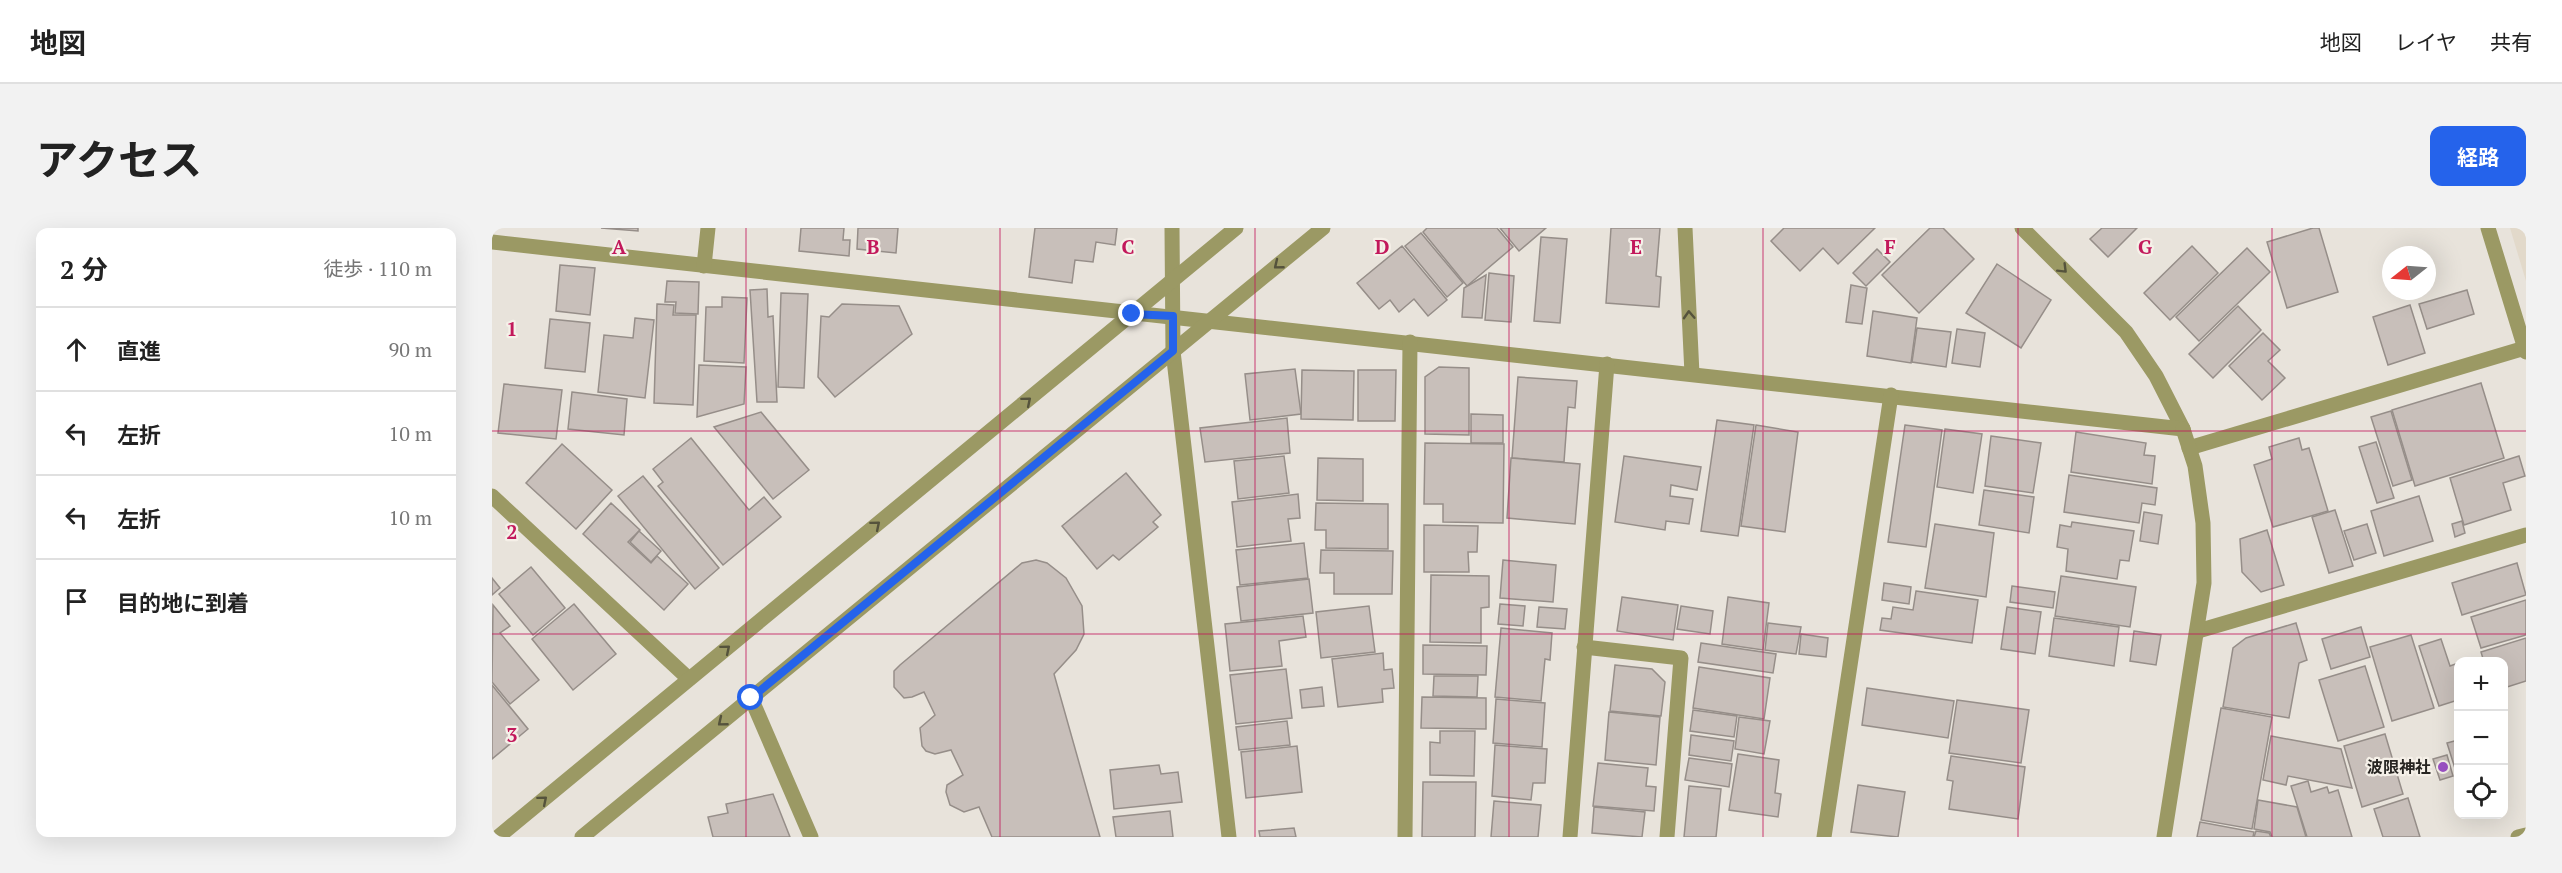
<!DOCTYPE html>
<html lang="ja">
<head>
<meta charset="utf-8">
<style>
	body { margin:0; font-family:"PT Serif","Noto Sans JP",serif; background:#f2f2f2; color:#222 }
	.controls { position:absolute; right:18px; bottom:18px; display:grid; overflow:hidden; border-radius:12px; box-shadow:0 6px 24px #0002 }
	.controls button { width:54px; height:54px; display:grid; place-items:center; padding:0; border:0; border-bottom:2px solid #e0e0e0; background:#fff; color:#222; font:30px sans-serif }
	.compass { position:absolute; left:1890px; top:18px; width:54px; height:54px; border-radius:50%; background:#fff; box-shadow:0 6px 24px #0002; rotate:253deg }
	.stop { position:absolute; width:18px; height:18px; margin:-14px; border:4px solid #2563eb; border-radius:50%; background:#fff }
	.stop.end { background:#2563eb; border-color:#fff; box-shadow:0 2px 6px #0008 }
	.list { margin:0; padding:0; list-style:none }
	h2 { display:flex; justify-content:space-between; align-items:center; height:78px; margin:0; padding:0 24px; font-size:26px }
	h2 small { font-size:20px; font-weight:400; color:#767676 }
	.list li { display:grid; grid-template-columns:39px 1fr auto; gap:18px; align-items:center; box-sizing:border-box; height:84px; padding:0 24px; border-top:2px solid #e0e0e0 }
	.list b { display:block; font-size:22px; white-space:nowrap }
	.list em { font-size:20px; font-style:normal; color:#767676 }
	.icon { flex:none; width:33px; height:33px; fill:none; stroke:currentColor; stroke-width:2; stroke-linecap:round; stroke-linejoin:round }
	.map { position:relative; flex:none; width:2034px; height:609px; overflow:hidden; border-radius:12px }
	header { display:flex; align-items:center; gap:36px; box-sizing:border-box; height:84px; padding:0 30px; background:#fff; border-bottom:2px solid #e0e0e0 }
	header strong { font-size:28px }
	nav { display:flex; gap:33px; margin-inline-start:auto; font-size:21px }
	.intro { display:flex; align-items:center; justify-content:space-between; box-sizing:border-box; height:144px; padding:0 36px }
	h1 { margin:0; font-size:42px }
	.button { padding:15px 27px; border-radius:12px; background:#2563eb; color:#fff; font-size:21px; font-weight:700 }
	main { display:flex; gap:36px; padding:0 36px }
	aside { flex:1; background:#fff; border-radius:12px; box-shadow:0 6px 24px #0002 }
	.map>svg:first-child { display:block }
	.built { fill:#e2d9ca }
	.building { fill:#c8bfba; stroke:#968e89; stroke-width:1.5 }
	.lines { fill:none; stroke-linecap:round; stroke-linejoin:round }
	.service { stroke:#9b9964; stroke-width:15 }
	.minor { stroke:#9b9964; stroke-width:15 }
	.tertiary { stroke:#9b9964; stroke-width:15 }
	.oneway { stroke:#55533c }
	.route { stroke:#2563eb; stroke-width:8 }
	.grid { fill:none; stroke:#c2185b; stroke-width:1.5; stroke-opacity:0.55 }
	.poi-dot { fill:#9b51c4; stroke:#f5f0e8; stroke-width:2 }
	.labels { text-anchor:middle; stroke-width:4.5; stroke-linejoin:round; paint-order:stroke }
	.poi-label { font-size:16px; font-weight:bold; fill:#272522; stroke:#f5f0e8; text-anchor:end }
	.grid-label { font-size:20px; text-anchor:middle; font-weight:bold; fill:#c2185b; stroke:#f5f0e8; stroke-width:4.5; stroke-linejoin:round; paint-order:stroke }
</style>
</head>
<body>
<header>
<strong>地図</strong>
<nav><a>地図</a><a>レイヤ</a><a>共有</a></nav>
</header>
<div class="intro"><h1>アクセス</h1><a class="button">経路</a></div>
<main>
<aside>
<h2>2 分<small>徒歩 · 110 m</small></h2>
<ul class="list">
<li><svg class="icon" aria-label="ahead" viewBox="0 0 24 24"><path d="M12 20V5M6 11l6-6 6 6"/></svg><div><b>直進</b></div><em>90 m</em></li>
<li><svg class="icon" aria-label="left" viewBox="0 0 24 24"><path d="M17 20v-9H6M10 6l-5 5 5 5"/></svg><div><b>左折</b></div><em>10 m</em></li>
<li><svg class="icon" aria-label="left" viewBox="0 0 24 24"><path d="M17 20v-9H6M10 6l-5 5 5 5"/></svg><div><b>左折</b></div><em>10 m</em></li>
<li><svg class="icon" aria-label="arrive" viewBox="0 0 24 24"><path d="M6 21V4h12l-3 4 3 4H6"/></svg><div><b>目的地に到着</b></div></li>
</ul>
</aside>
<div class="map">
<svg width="2034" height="609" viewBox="0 0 2034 609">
	<rect width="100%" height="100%" fill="#e8e3db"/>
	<path class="built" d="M 2018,0 L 2034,0 L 2034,53 Z"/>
	<g class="building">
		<path d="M 109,0 L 146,0 L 146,3 Z"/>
		<path d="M 309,0 L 352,0 L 351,12 L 358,12 L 357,28 L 307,23 Z"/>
		<path d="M 366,0 L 406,0 L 404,25 L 365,21 Z"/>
		<path d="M 543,0 L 625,0 L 623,17 L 604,14 L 601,34 L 583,32 L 580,55 L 537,49 Z"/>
		<path d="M 935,0 L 1005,0 L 1021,19 L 975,58 L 931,4 Z"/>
		<path d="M 1008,0 L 1054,0 L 1027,23 Z"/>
		<path d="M 1119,0 L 1168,0 L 1164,48 L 1169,49 L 1167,79 L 1114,75 Z"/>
		<path d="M 1292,0 L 1383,0 L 1346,36 L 1331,20 L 1308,43 L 1279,13 Z"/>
		<path d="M 1438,0 L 1451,0 L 1482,31 L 1427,85 L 1390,47 Z"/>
		<path d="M 1610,0 L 1645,0 L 1616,29 L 1598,11 Z"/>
		<path d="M 1821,0 L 1827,0 L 1846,64 L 1795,80 L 1775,14 Z"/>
		<path d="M 929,5 L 971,55 L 955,69 L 913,18 Z"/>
		<path d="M 1049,9 L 1075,11 L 1068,95 L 1042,93 Z"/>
		<path d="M 910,18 L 955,72 L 936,88 L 922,71 L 907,84 L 898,72 L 887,81 L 865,55 Z"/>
		<path d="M 1700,18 L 1726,45 L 1678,92 L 1652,65 Z"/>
		<path d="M 1755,20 L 1778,44 L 1707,113 L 1684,89 Z"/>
		<path d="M 1385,21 L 1398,34 L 1374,58 L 1361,45 Z"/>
		<path d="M 1505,36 L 1559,72 L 1529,120 L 1474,85 Z"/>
		<path d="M 68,37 L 103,40 L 98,87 L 64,83 Z"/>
		<path d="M 997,45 L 1022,48 L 1019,94 L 993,92 Z"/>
		<path d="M 994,47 L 990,90 L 970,89 L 972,60 Z"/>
		<path d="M 175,53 L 207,54 L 206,86 L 183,85 L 184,74 L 173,74 Z"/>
		<path d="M 1359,57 L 1375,60 L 1370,96 L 1354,94 Z"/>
		<path d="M 275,61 L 276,89 L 281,88 L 285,174 L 265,174 L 258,62 Z"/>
		<path d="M 1975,62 L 1982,86 L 1935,101 L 1927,76 Z"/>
		<path d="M 289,65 L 316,66 L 312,160 L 286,159 Z"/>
		<path d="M 230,69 L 255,70 L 252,135 L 212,133 L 214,79 L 230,79 Z"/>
		<path d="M 165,76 L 182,77 L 181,87 L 204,87 L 201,177 L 162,175 Z"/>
		<path d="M 350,76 L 407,78 L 420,106 L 343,169 L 326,149 L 329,88 L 337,89 Z"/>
		<path d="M 1918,77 L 1933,125 L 1896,137 L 1881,89 Z"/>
		<path d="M 1746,78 L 1769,102 L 1721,150 L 1697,126 Z"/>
		<path d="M 1381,83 L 1425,90 L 1419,135 L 1375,128 Z"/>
		<path d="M 143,90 L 162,92 L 153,170 L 106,164 L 112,107 L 141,110 Z"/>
		<path d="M 58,91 L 98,95 L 93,144 L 53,140 Z"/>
		<path d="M 1425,100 L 1459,104 L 1454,139 L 1420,134 Z"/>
		<path d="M 1465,101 L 1493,105 L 1488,139 L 1460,135 Z"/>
		<path d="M 1771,105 L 1788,122 L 1776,133 L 1793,150 L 1770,172 L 1737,138 Z"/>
		<path d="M 207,137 L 254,139 L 252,176 L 205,189 Z"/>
		<path d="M 947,139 L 977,140 L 977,207 L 933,206 L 933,149 Z"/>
		<path d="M 803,141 L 809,186 L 758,192 L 753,146 Z"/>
		<path d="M 810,142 L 862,143 L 861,192 L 809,191 Z"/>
		<path d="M 866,142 L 904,142 L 903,193 L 866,193 Z"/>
		<path d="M 1026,149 L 1085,153 L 1083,180 L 1076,179 L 1072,234 L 1020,230 Z"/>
		<path d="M 1989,155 L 2012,230 L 1923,258 L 1900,182 Z"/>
		<path d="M 12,156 L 70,162 L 64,211 L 6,205 Z"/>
		<path d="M 80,164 L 135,171 L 132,207 L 76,201 Z"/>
		<path d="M 1899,183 L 1920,252 L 1901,258 L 1879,189 Z"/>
		<path d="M 269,184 L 317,242 L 281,271 L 222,199 Z"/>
		<path d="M 979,186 L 1011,187 L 1011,215 L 979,215 Z"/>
		<path d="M 795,190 L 798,225 L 713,234 L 708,200 Z"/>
		<path d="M 1225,192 L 1262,197 L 1246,308 L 1209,303 Z"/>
		<path d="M 1264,197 L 1306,204 L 1293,304 L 1249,298 Z"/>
		<path d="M 1413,197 L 1450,202 L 1434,319 L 1396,314 Z"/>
		<path d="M 1453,201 L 1490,206 L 1481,265 L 1445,259 Z"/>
		<path d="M 1584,204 L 1654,215 L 1652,227 L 1663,228 L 1660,256 L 1579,244 Z"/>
		<path d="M 1499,208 L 1549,215 L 1541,265 L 1493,258 Z"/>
		<path d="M 199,210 L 257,282 L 272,269 L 289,289 L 231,337 L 166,258 L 171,254 L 161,241 Z"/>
		<path d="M 1807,210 L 1810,222 L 1817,220 L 1836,283 L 1781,299 L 1762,237 L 1780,231 L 1777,219 Z"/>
		<path d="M 1884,214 L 1902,270 L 1885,275 L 1867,219 Z"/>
		<path d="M 933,215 L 1012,216 L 1011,295 L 951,294 L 951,276 L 932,276 Z"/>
		<path d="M 70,216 L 120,262 L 84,301 L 34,255 Z"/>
		<path d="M 792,228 L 797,265 L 746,271 L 742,233 Z"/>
		<path d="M 1132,228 L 1209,239 L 1205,262 L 1179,257 L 1178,268 L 1201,271 L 1197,296 L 1174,293 L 1173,302 L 1123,294 Z"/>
		<path d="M 2027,228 L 2033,248 L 2011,255 L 2019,282 L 1972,297 L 1958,250 Z"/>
		<path d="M 826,230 L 871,231 L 871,273 L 825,272 Z"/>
		<path d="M 1019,230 L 1088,236 L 1083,296 L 1015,290 Z"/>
		<path d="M 634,245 L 669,287 L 661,294 L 666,299 L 627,332 L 621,327 L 605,341 L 570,298 Z"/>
		<path d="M 1577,247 L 1665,260 L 1663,277 L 1650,275 L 1647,295 L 1572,284 Z"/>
		<path d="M 151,248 L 227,340 L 203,361 L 126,268 Z"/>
		<path d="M 1492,262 L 1542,269 L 1537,305 L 1487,297 Z"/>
		<path d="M 806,266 L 808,290 L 796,291 L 799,313 L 745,319 L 740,274 Z"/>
		<path d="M 1927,268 L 1941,313 L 1892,328 L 1879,283 Z"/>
		<path d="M 119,275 L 148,302 L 136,314 L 159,335 L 165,328 L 196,356 L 172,382 L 91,306 Z"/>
		<path d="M 824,275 L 896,276 L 896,321 L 834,320 L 834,302 L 823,302 Z"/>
		<path d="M 1843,282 L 1861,338 L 1837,345 L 1820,289 Z"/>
		<path d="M 1652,284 L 1670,287 L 1666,316 L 1648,313 Z"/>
		<path d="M 1970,293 L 1973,305 L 1963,309 L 1960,296 Z"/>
		<path d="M 1580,294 L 1642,303 L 1637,333 L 1628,332 L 1625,351 L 1574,343 L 1576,321 L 1565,319 L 1568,297 L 1579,299 Z"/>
		<path d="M 1443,296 L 1502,305 L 1494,369 L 1433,360 Z"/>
		<path d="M 1875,296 L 1884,325 L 1862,332 L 1852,303 Z"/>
		<path d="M 932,297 L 986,298 L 985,324 L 976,324 L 977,344 L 932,344 Z"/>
		<path d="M 1775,302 L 1792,357 L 1769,364 L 1750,344 L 1748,311 Z"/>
		<path d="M 147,303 L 169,323 L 159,334 L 138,314 Z"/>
		<path d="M 812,315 L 816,350 L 748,357 L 744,322 Z"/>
		<path d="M 829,322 L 901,323 L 900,366 L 842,366 L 842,345 L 828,345 Z"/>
		<path d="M 544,332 L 555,335 L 574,350 L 590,378 L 592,406 L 584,422 L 562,446 L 608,609 L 500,609 L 487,579 L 472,584 L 458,577 L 454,564 L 455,557 L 471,547 L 459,522 L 443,526 L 434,523 L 430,518 L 428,500 L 443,487 L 432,464 L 420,469 L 412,470 L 402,459 L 402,443 L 408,437 L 530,335 Z"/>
		<path d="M 1011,332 L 1064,337 L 1061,374 L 1008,370 Z"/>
		<path d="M 2025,335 L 2034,367 L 1970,387 L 1960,355 Z"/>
		<path d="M 39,339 L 73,380 L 41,407 L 7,366 Z"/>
		<path d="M 939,347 L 997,348 L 997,379 L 989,380 L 989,415 L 938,414 Z"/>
		<path d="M 1569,348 L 1644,359 L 1638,399 L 1563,388 Z"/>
		<path d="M 0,350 L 8,360 L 0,367 Z"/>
		<path d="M 817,351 L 821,385 L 749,393 L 745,359 Z"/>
		<path d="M 1392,355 L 1419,359 L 1417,376 L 1390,372 Z"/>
		<path d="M 1520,358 L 1563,364 L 1561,380 L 1518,374 Z"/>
		<path d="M 1424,363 L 1486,372 L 1480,415 L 1388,402 L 1390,390 L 1399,391 L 1401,379 L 1421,382 Z"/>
		<path d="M 1130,369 L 1186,377 L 1181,412 L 1125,403 Z"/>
		<path d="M 1236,369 L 1277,375 L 1271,422 L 1230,416 Z"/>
		<path d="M 2034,372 L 2034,407 L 1989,420 L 1979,389 Z"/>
		<path d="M 82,376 L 124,426 L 81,462 L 40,411 Z"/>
		<path d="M 1008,376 L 1033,378 L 1031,398 L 1006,396 Z"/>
		<path d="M 1,377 L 18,398 L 8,405 L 47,452 L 18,476 L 0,454 Z"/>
		<path d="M 877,378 L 883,424 L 829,430 L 824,384 Z"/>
		<path d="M 1189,378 L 1221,383 L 1218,406 L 1185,401 Z"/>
		<path d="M 1047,379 L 1075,381 L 1073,401 L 1045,399 Z"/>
		<path d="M 1515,379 L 1549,384 L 1543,426 L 1509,421 Z"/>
		<path d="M 811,388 L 814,409 L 787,413 L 790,438 L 738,443 L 733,396 Z"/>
		<path d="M 1562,390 L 1627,399 L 1622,438 L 1557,428 Z"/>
		<path d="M 1276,395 L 1309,399 L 1304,426 L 1273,422 Z"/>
		<path d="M 1804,395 L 1815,432 L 1807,435 L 1797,490 L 1731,479 L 1741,420 L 1754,410 Z"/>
		<path d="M 1869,399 L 1878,429 L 1839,441 L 1830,411 Z"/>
		<path d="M 1009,400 L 1060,405 L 1058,432 L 1053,431 L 1049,473 L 1003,469 Z"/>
		<path d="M 1642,403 L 1669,407 L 1664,437 L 1638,433 Z"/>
		<path d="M 1309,406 L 1336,410 L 1334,429 L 1307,426 Z"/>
		<path d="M 1919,407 L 1942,480 L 1900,493 L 1878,419 Z"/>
		<path d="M 2034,410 L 2034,453 L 2012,460 L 2012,434 L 1992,434 L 1989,424 Z"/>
		<path d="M 1949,411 L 1958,438 L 1966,435 L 1966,472 L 1947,478 L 1927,418 Z"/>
		<path d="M 1209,415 L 1284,426 L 1281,445 L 1206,434 Z"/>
		<path d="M 931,417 L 995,418 L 994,447 L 931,446 Z"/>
		<path d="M 891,425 L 892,442 L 900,441 L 902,460 L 890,461 L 891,474 L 846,479 L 840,431 Z"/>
		<path d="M 1123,437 L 1160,441 L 1173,454 L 1169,488 L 1118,483 Z"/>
		<path d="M 1873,438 L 1892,499 L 1846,513 L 1827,452 Z"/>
		<path d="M 1207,439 L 1278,450 L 1272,491 L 1201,480 Z"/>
		<path d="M 794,441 L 800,490 L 744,496 L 738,447 Z"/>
		<path d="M 942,448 L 986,448 L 985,469 L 941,468 Z"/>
		<path d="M 0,457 L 36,501 L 0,531 Z"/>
		<path d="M 830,459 L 832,478 L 810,480 L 808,462 Z"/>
		<path d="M 1375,460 L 1462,473 L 1456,510 L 1370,497 Z"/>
		<path d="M 930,469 L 994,470 L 994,501 L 929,500 Z"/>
		<path d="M 1004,471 L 1053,475 L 1050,519 L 1001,515 Z"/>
		<path d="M 1465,472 L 1537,482 L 1529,535 L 1457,525 Z"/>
		<path d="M 1729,480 L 1780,489 L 1760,601 L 1709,592 Z"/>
		<path d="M 1201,482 L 1245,488 L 1242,509 L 1198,503 Z"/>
		<path d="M 1117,484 L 1168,489 L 1164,537 L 1113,532 Z"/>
		<path d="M 1247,489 L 1278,493 L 1272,526 L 1243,521 Z"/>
		<path d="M 795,493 L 798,517 L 747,522 L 744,499 Z"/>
		<path d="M 948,503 L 983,503 L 982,548 L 938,547 L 938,514 L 948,515 Z"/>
		<path d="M 1893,506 L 1911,566 L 1870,579 L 1852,518 Z"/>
		<path d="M 1199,507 L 1242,513 L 1239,533 L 1197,527 Z"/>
		<path d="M 1779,508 L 1849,521 L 1860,560 L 1796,548 L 1794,557 L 1771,552 Z"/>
		<path d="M 1966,512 L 1966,550 L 1955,515 Z"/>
		<path d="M 1003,517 L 1055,521 L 1053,555 L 1041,555 L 1039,572 L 1000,568 Z"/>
		<path d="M 805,518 L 810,564 L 754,570 L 749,524 Z"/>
		<path d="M 1246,526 L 1287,532 L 1283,565 L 1289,566 L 1286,589 L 1237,582 Z"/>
		<path d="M 1955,527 L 1961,548 L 1948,552 L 1941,531 Z"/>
		<path d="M 1459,528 L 1533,539 L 1526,591 L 1457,581 L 1461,553 L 1455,552 Z"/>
		<path d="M 1197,530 L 1240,536 L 1237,559 L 1193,552 Z"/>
		<path d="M 1106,535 L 1156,540 L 1154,558 L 1164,559 L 1162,583 L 1101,578 Z"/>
		<path d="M 667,537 L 669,546 L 686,544 L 690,574 L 622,581 L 618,542 Z"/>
		<path d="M 1816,553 L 1819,564 L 1835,559 L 1837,565 L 1846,562 L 1860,609 L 1815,609 L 1799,558 Z"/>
		<path d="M 931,554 L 984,554 L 983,609 L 930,609 Z"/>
		<path d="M 1366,557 L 1413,564 L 1406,609 L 1359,604 Z"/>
		<path d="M 1197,558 L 1229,561 L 1224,609 L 1192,609 Z"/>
		<path d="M 281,566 L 298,609 L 221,609 L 216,589 L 236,585 L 234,576 Z"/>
		<path d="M 1916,570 L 1928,609 L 1891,609 L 1882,581 Z"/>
		<path d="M 1766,572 L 1805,579 L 1814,609 L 1780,609 L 1778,604 L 1762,601 Z"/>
		<path d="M 1002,573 L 1049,577 L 1046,609 L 999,609 Z"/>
		<path d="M 1102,579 L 1153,584 L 1150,609 L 1100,605 Z"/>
		<path d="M 678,583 L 681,609 L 624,609 L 621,589 Z"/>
		<path d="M 1708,594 L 1762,604 L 1761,609 L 1705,609 Z"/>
		<path d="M 802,600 L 804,609 L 768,609 L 767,603 Z"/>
		<path d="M 1764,603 L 1777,605 L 1779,609 L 1762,609 Z"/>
	</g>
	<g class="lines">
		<path class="service" d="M 1092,419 L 1189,430 L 1175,609"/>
		<g class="minor">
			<path d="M 680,0 L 681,123 L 737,609"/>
			<path d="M 1193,0 L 1200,146"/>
			<path d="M 1530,0 L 1634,104 L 1664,148 L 1691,201"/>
			<path d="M 0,14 L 1691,201"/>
			<path d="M 212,38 L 216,0"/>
			<path d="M 1697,220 L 2033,120"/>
			<path d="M 0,268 L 197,451"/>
			<path d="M 1706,403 L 2034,307"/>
			<path d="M 259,470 L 319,609"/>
			<path d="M 913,609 L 918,114"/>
			<path d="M 1078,609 L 1115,136"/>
			<path d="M 1332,609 L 1399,167"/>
			<path d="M 2026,609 L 2034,607"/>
		</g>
		<g class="tertiary">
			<path d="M 1996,0 L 2034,124"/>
			<path d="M 6,609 L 744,0"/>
			<path d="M 90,609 L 831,0"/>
			<path d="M 1672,609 L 1712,355 L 1711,295 L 1703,238 L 1691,201"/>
		</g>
	</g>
	<defs><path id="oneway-chevron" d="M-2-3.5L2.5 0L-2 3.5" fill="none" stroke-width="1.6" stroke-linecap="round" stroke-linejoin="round" transform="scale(1.5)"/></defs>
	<g class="oneway">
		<use href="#oneway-chevron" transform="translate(786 37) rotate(141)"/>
		<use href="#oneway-chevron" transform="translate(1571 41) rotate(45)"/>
		<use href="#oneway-chevron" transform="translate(1197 87) rotate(-93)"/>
		<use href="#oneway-chevron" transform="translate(535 173) rotate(-40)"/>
		<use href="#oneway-chevron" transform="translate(384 297) rotate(-40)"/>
		<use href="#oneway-chevron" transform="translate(234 421) rotate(-40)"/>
		<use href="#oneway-chevron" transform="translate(230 494) rotate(141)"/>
		<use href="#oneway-chevron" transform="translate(51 572) rotate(-40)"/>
	</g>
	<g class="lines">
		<path class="route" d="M 259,470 L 681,123 L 681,88 L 640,86"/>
	</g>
	<path class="grid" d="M 254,0 L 254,609M 508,0 L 508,609M 763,0 L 763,609M 1017,0 L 1017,609M 1271,0 L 1271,609M 1526,0 L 1526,609M 1780,0 L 1780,609M 0,203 L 2034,203M 0,406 L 2034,406"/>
	<circle class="poi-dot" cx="1951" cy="539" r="6"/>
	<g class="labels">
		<g class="poi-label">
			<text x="1939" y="545">波限神社</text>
		</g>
	</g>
	<g class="grid-label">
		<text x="127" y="26">A</text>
		<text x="381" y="26">B</text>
		<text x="636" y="26">C</text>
		<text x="890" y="26">D</text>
		<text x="1144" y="26">E</text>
		<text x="1398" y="26">F</text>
		<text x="1653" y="26">G</text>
		<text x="20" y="108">1</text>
		<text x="20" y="311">2</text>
		<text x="20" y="514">3</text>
	</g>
</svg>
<div class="controls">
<button>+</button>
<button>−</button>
<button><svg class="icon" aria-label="locate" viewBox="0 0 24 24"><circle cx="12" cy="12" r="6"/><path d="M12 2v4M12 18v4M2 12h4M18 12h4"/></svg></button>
</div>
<svg class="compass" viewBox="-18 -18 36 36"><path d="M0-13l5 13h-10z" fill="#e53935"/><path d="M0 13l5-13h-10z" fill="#767676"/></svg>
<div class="stop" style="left:259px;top:470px"></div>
<div class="stop end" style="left:640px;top:86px"></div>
</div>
</main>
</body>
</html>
